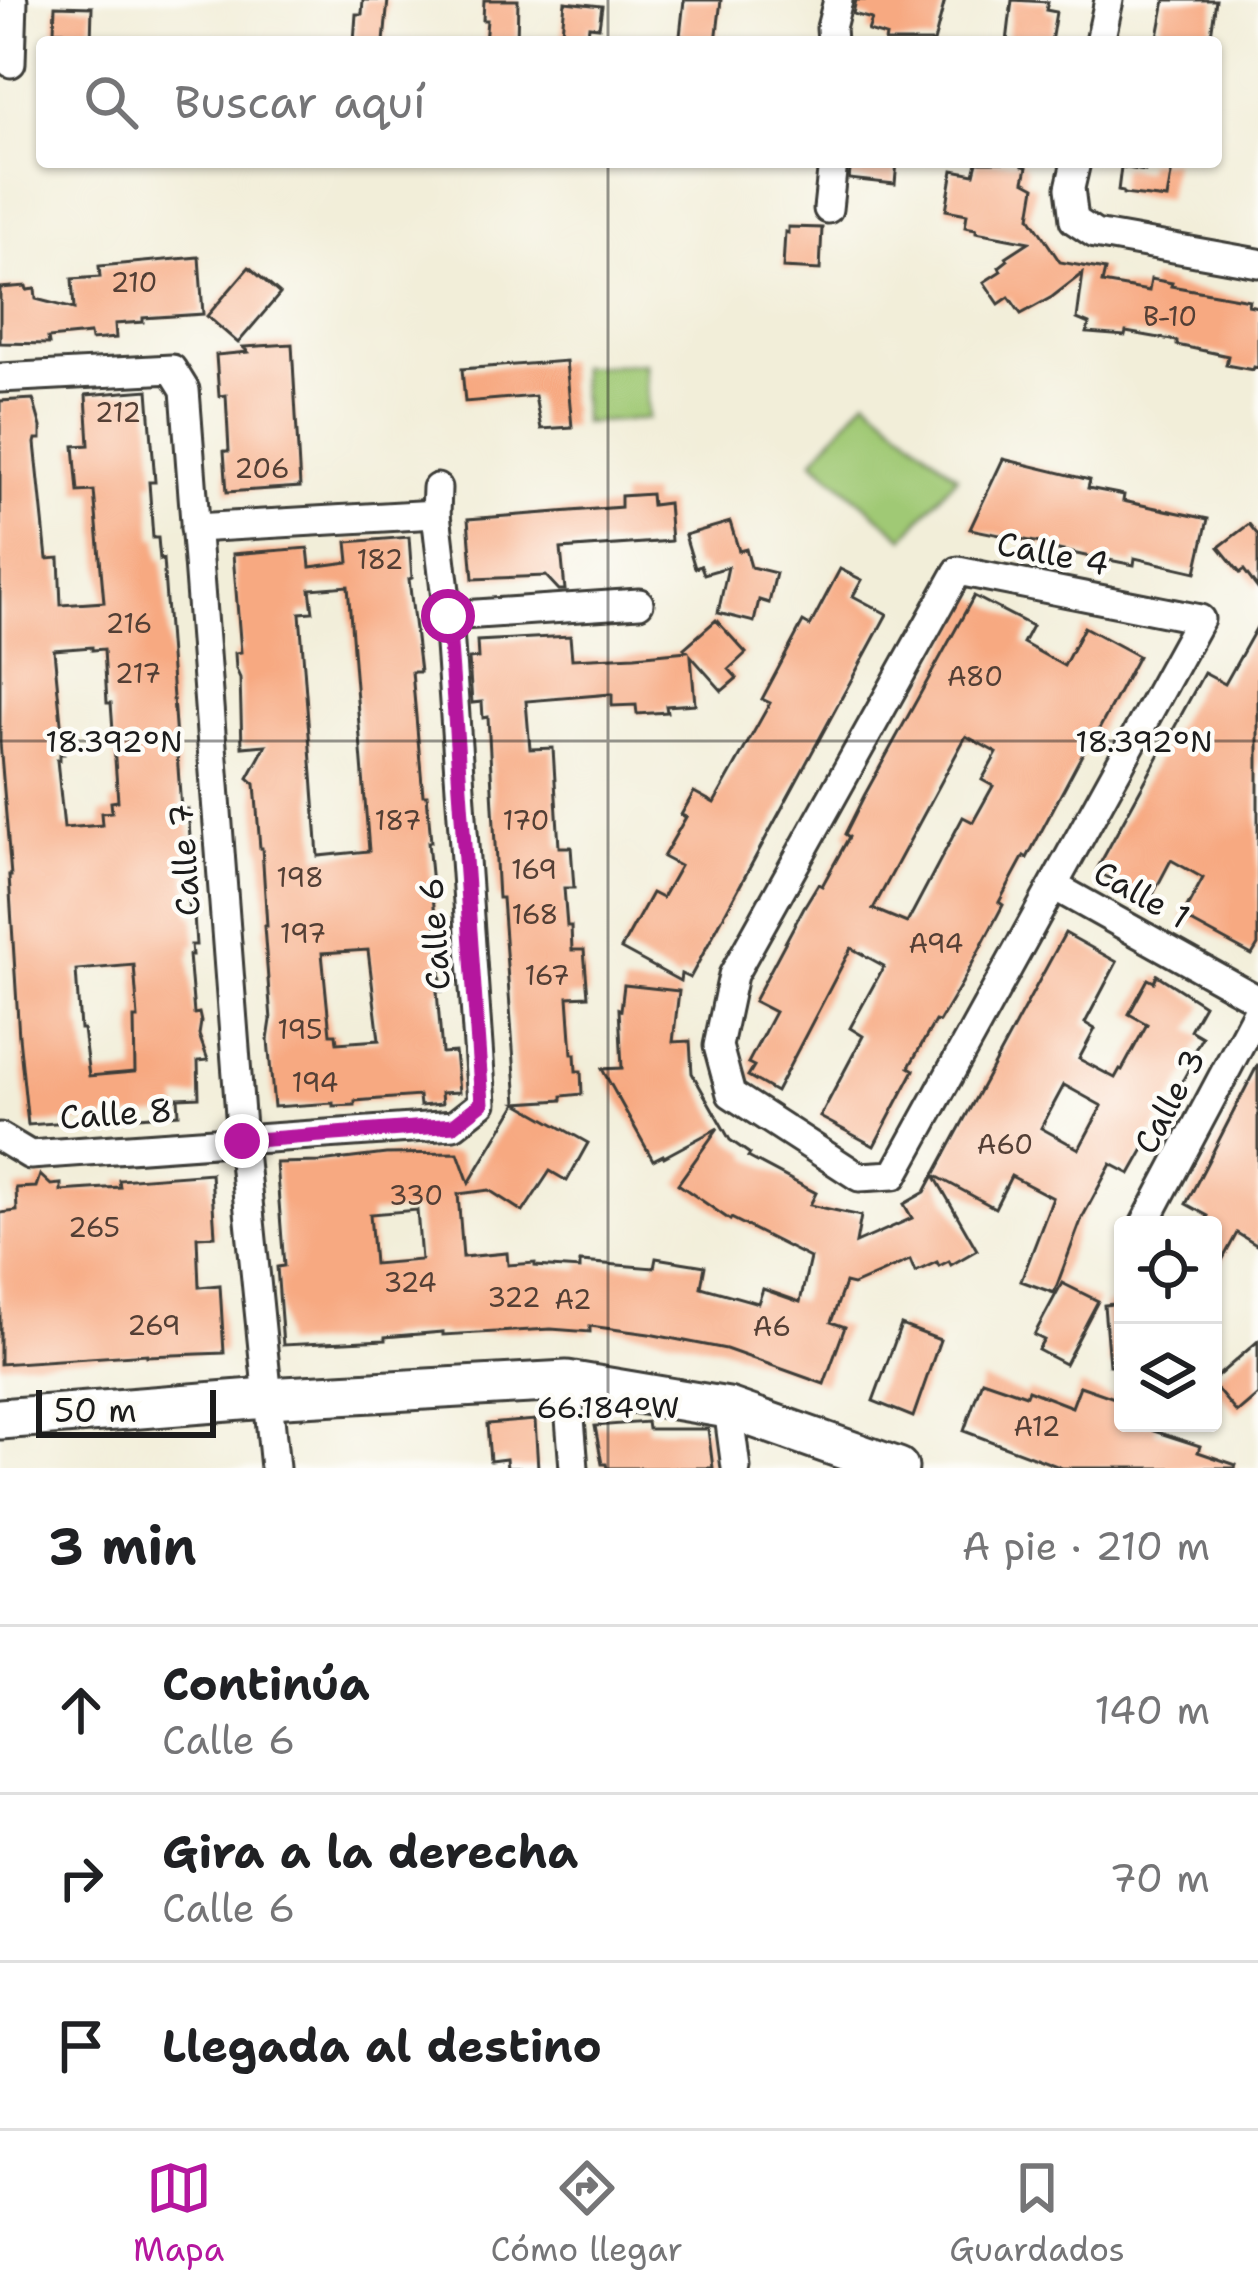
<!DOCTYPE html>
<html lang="es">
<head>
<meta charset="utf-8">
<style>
	body { margin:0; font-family:"Shantell Sans",sans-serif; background:#f2f2f2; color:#202124 }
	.controls { position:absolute; right:36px; bottom:36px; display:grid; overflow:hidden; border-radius:12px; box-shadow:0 3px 9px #0004 }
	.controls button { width:108px; height:108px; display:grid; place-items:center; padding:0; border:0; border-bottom:3px solid #e0e0e0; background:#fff; color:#202124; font:60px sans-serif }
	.scale { position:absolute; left:36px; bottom:30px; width:180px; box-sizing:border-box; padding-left:12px; border:6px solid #1c1c1c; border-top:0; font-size:33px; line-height:42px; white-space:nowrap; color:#1c1c1c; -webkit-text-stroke:9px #fdfcf7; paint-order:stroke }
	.stop { position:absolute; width:36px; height:36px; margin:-27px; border:9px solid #b5179e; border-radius:50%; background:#fff }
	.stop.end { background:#b5179e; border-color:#fff; box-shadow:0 3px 12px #0008 }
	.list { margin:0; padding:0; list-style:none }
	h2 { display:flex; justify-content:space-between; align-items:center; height:156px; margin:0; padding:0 48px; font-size:51px }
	h2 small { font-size:39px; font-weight:400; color:#757577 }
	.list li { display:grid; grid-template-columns:78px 1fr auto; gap:36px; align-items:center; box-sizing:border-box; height:168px; padding:0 48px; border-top:3px solid #e0e0e0 }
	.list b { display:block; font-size:45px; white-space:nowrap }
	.list p { margin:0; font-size:39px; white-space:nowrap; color:#757577 }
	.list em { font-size:39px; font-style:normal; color:#757577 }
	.icon { flex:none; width:66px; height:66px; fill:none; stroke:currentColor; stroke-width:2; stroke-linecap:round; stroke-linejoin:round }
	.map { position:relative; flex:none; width:1258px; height:1468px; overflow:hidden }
	.search { position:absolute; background:#fff; box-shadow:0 3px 9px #0004; left:36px; right:36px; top:36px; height:132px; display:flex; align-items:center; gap:30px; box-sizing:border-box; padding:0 42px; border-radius:12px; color:#757577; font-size:45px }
	.sheet { height:660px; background:#fff }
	nav { display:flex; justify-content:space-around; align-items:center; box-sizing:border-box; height:168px; border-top:3px solid #e0e0e0; background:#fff; font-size:33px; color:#757577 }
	nav a { display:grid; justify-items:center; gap:6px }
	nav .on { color:#b5179e }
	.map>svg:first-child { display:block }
	.green { fill:#a0c974; stroke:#5e7248; stroke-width:3 }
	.building { fill:#f7a981; fill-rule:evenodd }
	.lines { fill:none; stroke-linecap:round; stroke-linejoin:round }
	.street-casing { stroke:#3c3c38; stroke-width:33 }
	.secondary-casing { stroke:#3c3c38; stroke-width:45 }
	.street { stroke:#fff; stroke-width:27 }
	.secondary { stroke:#fff; stroke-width:39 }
	.route { stroke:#b5179e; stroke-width:15 }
	.ticks { fill:none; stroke:#1c1c1c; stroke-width:3; stroke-opacity:0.45 }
	.labels { text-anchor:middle; stroke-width:9; stroke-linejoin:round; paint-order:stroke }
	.number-label { font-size:27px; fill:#533f35 }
	.street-label { font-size:33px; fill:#1c1c1c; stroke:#fdfcf7 }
	.ticks-label { font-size:30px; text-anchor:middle; fill:#1c1c1c; stroke:#fdfcf7; stroke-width:9; stroke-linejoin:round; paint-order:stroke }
</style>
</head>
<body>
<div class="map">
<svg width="1258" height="1468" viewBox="0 0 1258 1468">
	<rect width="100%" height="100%" fill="#fdfcf7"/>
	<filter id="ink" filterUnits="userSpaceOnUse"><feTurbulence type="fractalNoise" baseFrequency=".00833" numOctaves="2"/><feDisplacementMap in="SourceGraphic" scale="24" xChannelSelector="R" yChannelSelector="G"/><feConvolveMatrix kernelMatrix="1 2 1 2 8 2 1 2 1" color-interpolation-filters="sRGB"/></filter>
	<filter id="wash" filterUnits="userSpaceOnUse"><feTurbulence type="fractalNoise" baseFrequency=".004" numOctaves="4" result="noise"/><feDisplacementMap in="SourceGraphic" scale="48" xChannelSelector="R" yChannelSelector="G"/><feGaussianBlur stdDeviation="2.7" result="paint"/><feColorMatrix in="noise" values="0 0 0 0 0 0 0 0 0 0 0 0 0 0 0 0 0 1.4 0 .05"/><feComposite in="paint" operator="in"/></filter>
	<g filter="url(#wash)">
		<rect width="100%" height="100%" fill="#f2eed9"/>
		<g class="green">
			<path d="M 645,363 L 648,419 L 583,423 L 579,367 Z"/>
			<path d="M 866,398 L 957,476 L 904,538 L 813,460 Z"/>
		</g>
		<g id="blocks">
			<g class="building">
				<path d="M 363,0 L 388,0 L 384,42 L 354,42 L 356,14 L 362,14 Z"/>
				<path d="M 484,0 L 518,0 L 517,42 L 485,42 L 487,20 L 483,20 Z"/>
				<path d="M 684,0 L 721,0 L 716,42 L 690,42 L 691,37 L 680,36 Z"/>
				<path d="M 856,0 L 945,0 L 934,42 L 885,42 L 886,36 L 868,31 L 872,19 L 853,14 Z"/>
				<path d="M 1012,0 L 1048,2 L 1046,10 L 1056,12 L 1051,42 L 1007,42 Z"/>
				<path d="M 1165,0 L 1216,0 L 1210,42 L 1157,42 Z"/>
				<path d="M 565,2 L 602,6 L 599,27 L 589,26 L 587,42 L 561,42 Z"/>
				<path d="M 55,6 L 92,7 L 91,42 L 62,42 L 63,31 L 54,31 Z"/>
				<path d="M 851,162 L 897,162 L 895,184 L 849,179 Z"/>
				<path d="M 977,162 L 1024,162 L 1023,166 L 1027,167 L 1024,181 L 1035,187 L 1030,217 L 1060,262 L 1105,270 L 1102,283 L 1149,291 L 1151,279 L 1172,283 L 1171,286 L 1249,300 L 1248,305 L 1258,307 L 1258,368 L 1254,367 L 1253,370 L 1226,365 L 1228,356 L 1177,345 L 1177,341 L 1126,332 L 1125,336 L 1087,333 L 1089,324 L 1077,319 L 1083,273 L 1052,297 L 1021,314 L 1009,297 L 999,304 L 984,282 L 1001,271 L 999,267 L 1008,260 L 1006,257 L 1029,242 L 976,232 L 976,229 L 965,227 L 967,214 L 946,210 L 953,170 L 974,174 Z"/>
				<path d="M 1147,162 L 1173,162 L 1167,199 L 1123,194 L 1123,192 L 1118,191 L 1121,167 L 1145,171 Z"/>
				<path d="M 788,227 L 822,228 L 820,270 L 783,268 L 785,232 L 788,233 Z"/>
				<path d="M 199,257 L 203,314 L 143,318 L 143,322 L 115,324 L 116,338 L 91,340 L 90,334 L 48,338 L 49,344 L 0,343 L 0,288 L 26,286 L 27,290 L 35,289 L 36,299 L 74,309 L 72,279 L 100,277 L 99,266 Z"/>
				<path d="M 249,267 L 280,294 L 238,343 L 207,316 Z"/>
				<path d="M 292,344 L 300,487 L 227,492 L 224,451 L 229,451 L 226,395 L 219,396 L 216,355 L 248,352 L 243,347 Z"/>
				<path d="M 566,361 L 572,427 L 541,429 L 535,396 L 465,402 L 462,369 Z"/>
				<path d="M 148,390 L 155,482 L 149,482 L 153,538 L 158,538 L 160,560 L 163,559 L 181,809 L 188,809 L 191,851 L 185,851 L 190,915 L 194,915 L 196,945 L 191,945 L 192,955 L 189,955 L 194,1014 L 199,1013 L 201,1022 L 199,1035 L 208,1060 L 198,1061 L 199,1097 L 178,1098 L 179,1114 L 28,1125 L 19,1037 L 9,876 L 11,876 L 0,742 L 0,401 L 33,399 L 41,427 L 41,439 L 36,439 L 35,443 L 47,559 L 59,558 L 61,605 L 104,602 L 94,491 L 78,492 L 74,446 L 89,445 L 86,395 ZM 92,647 L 92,650 L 104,649 L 107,703 L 111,703 L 118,801 L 111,802 L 112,812 L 101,813 L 102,825 L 64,828 L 57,760 L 60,760 L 60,754 L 64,754 L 54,650 ZM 134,965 L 138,1018 L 134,1018 L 135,1072 L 89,1076 L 83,1029 L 80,1029 L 76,970 Z"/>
				<path d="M 1003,459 L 1090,480 L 1088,488 L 1124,495 L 1123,501 L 1208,519 L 1196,572 L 1135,558 L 1134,565 L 1109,560 L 1107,568 L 1089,564 L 1090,557 L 1045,547 L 1045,544 L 970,529 Z"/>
				<path d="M 651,494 L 652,505 L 668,503 L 671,541 L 561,549 L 565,590 L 559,590 L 546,576 L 473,579 L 468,519 L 621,507 L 621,496 Z"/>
				<path d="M 730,522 L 739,551 L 746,549 L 751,567 L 776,573 L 769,603 L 759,600 L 754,622 L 718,613 L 728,567 L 704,574 L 701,566 L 695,568 L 685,535 Z"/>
				<path d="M 1249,524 L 1258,535 L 1258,589 L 1244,570 L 1240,573 L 1219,547 Z"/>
				<path d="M 409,537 L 412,578 L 409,579 L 420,672 L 412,672 L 423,795 L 427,795 L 431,842 L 428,842 L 442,991 L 437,991 L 442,1053 L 455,1052 L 459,1092 L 441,1093 L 442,1104 L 420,1106 L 419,1096 L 355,1101 L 355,1105 L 333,1106 L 333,1103 L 274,1107 L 268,1040 L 271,1020 L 264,926 L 267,926 L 262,848 L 260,848 L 255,784 L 248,778 L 266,745 L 242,747 L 240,678 L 236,669 L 235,653 L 241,652 L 233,554 L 308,548 L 310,567 L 349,562 L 347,542 ZM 348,586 L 369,851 L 318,856 L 300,613 L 313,612 L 310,589 ZM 368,950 L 379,1040 L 337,1043 L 336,1034 L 330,1034 L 322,953 Z"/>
				<path d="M 840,569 L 862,580 L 853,596 L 887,614 L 690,978 L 681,974 L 680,981 L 621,949 L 652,893 L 662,898 L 680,866 L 663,857 L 686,817 L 681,815 L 694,792 L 714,803 L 770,703 L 762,699 L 803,622 L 810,626 Z"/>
				<path d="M 974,596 L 1032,626 L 1023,643 L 1064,666 L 1084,627 L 1138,656 L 1096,735 L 1093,734 L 1027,858 L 1024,856 L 999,902 L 1003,905 L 962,983 L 939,1022 L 935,1021 L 909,1067 L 914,1070 L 874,1146 L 820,1117 L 863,1036 L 850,1028 L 884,966 L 851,948 L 776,1092 L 748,1076 L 754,1066 L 748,1063 L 775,1012 L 754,1001 L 804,907 L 818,884 L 822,886 L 849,837 L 845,834 L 864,796 ZM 966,736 L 997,753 L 982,780 L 993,786 L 973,822 L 963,817 L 907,923 L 873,909 Z"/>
				<path d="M 716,620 L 746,653 L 729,669 L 737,678 L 722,691 L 691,656 L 695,704 L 666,706 L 667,712 L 637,714 L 636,705 L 612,706 L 612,694 L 526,701 L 530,749 L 553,748 L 559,847 L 571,847 L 574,888 L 564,888 L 567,926 L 571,926 L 572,950 L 584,950 L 588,996 L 568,997 L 572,1054 L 575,1054 L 576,1071 L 581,1071 L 582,1094 L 562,1096 L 562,1100 L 517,1103 L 588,1143 L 567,1181 L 550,1171 L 523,1212 L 489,1190 L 458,1194 L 463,1257 L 507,1253 L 508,1265 L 535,1263 L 535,1266 L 580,1269 L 580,1262 L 654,1268 L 656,1258 L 705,1266 L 701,1287 L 758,1303 L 763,1289 L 800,1302 L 810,1258 L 731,1218 L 730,1220 L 678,1184 L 718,1128 L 664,1157 L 663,1155 L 653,1160 L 602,1069 L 622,1068 L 619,1009 L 621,1010 L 624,985 L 679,991 L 673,1042 L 690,1041 L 692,1073 L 730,1140 L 750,1154 L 748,1157 L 816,1193 L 810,1205 L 861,1216 L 856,1243 L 912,1218 L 904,1204 L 925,1192 L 934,1175 L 977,1250 L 951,1265 L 949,1261 L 939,1266 L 937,1262 L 915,1272 L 910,1260 L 853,1285 L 845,1283 L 831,1322 L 845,1327 L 824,1384 L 726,1349 L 649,1334 L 590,1326 L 590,1332 L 551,1329 L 443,1335 L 443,1332 L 385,1337 L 385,1340 L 283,1345 L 277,1267 L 284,1266 L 276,1163 L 320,1162 L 386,1154 L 458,1153 L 469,1183 L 517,1103 L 502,898 L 498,898 L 488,717 L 483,718 L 482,702 L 472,703 L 469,659 L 478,658 L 477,641 L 570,636 L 572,659 L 635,656 L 687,651 L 684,648 ZM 417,1210 L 421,1260 L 374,1264 L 370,1214 Z"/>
				<path d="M 1258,625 L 1258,945 L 1252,955 L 1182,917 L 1203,878 L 1171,860 L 1150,900 L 1096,871 L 1204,673 L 1225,684 Z"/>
				<path d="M 1065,933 L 1117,962 L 1085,1023 L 1095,1029 L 1079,1059 L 1115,1078 L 1120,1069 L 1122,1070 L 1147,1024 L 1129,1014 L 1148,979 L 1154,982 L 1157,975 L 1204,1005 L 1190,1030 L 1202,1037 L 1193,1053 L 1195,1054 L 1189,1069 L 1130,1174 L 1111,1164 L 1082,1218 L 1054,1293 L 1021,1281 L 1053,1198 L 1011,1176 L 995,1208 L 934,1175 ZM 1064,1085 L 1102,1106 L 1079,1149 L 1041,1128 Z"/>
				<path d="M 1258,1064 L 1258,1246 L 1237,1233 L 1213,1277 L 1213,1225 L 1204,1225 L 1208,1216 L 1186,1204 Z"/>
				<path d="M 211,1173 L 215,1236 L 197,1237 L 199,1287 L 220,1285 L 224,1353 L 147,1356 L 147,1354 L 0,1364 L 0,1213 L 17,1211 L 16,1188 L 36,1187 L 40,1175 L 51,1185 L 61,1184 L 61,1191 L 120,1187 L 119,1180 Z"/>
				<path d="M 1062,1283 L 1098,1301 L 1065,1364 L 1038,1350 L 1044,1340 L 1034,1335 Z"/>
				<path d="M 1123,1303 L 1123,1365 L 1109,1365 L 1104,1305 Z"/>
				<path d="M 901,1325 L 940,1340 L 913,1417 L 873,1401 Z"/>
				<path d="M 1258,1341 L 1258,1395 L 1237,1413 L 1213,1385 L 1213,1380 Z"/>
				<path d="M 982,1380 L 1026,1395 L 1028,1390 L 1072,1407 L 1080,1386 L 1123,1401 L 1123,1423 L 1158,1423 L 1154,1431 L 1200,1446 L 1198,1452 L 1236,1465 L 1235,1468 L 1062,1468 L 964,1431 Z"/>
				<path d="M 535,1420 L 538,1468 L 507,1468 L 506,1459 L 490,1461 L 487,1424 Z"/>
				<path d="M 647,1422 L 648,1429 L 708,1429 L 713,1468 L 607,1468 L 606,1464 L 602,1464 L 595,1426 Z"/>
			</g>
		</g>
	</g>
	<g filter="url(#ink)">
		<use href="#blocks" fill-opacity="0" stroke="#3c3c38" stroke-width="3"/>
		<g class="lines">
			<defs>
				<g id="street">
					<path d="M 832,42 L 831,28 L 838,0"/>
					<path d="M 1100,42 L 1109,0"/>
					<path d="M 11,63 L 13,0"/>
					<path d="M 1076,162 L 1070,188 L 1074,220 L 1095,234 L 1258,263"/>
					<path d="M 828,209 L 833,162"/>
					<path d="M 0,378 L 172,369 L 185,390 L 242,1141 L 275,1468"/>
					<path d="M 195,528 L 436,514"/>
					<path d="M 958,571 L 1200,619 L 894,1175 L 859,1177 L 731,1094 L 718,1046 L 733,975 Z"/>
					<path d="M 448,616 L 639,603"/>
					<path d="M 1054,886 L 1258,1000"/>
					<path d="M 0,1137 L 30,1155 L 454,1125 L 482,1103 L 448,616 L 436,514 L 437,488"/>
					<path d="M 1144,1225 L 1258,1010"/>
					<path d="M 567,1381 L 574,1468"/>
					<path d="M 728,1408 L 736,1468"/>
				</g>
				<path id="secondary" d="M 0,1419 L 267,1398 L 567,1381 L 728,1408 L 898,1468"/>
			</defs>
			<use href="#street" class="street-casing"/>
			<use href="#secondary" class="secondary-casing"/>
			<use href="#street" class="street"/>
			<use href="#secondary" class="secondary"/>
		</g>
	</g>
	<g class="lines" filter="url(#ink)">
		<path class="route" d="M 242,1141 L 454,1125 L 482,1103 L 448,616"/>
	</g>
	<path class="ticks" d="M 608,0 L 608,42M 608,162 L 608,1468M 0,741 L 1258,741"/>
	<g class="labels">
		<g class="number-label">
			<text x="134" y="292">210</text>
			<text x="1170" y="326">B-10</text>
			<text x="118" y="422">212</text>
			<text x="262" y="478">206</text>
			<text x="380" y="569">182</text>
			<text x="129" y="633">216</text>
			<text x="138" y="683">217</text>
			<text x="975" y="686">A80</text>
			<text x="398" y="830">187</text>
			<text x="526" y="830">170</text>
			<text x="534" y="879">169</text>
			<text x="300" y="887">198</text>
			<text x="535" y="924">168</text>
			<text x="303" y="943">197</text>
			<text x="936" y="953">A94</text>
			<text x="547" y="985">167</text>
			<text x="300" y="1039">195</text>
			<text x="315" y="1092">194</text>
			<text x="1005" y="1154">A60</text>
			<text x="416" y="1205">330</text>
			<text x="94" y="1237">265</text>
			<text x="410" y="1292">324</text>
			<text x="514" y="1307">322</text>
			<text x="573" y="1309">A2</text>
			<text x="154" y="1335">269</text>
			<text x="772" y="1336">A6</text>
			<text x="1037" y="1436">A12</text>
		</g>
		<g class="street-label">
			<text transform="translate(1053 553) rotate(11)" y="12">Calle 4</text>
			<text transform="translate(184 860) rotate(-94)" y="12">Calle 7</text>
			<text transform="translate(1142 894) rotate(29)" y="12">Calle 1</text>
			<text transform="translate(434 934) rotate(-94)" y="12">Calle 6</text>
			<text transform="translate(1169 1101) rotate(-62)" y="12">Calle 3</text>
			<text transform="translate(116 1113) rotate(-4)" y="12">Calle 8</text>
		</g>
	</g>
	<g class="ticks-label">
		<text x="114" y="752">18.392°N</text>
		<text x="1144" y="752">18.392°N</text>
		<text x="608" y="1418">66.184°W</text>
	</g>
</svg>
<div class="controls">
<button><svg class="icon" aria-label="locate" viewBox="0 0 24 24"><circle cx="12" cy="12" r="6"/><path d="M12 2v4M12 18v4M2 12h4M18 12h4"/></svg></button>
<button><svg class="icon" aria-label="layers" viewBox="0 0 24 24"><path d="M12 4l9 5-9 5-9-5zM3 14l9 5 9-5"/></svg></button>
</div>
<div class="scale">50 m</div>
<div class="stop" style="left:448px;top:616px"></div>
<div class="stop end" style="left:242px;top:1141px"></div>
<div class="search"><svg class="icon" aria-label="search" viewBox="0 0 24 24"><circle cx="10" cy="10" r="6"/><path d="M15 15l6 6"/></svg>Buscar aquí</div>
</div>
<section class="sheet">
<h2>3 min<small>A pie · 210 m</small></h2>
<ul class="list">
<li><svg class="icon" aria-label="ahead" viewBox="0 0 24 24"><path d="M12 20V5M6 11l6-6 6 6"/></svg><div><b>Continúa</b><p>Calle 6</p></div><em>140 m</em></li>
<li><svg class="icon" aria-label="right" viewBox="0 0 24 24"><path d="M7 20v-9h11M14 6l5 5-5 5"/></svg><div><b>Gira a la derecha</b><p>Calle 6</p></div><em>70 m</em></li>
<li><svg class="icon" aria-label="arrive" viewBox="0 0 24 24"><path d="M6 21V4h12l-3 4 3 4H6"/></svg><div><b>Llegada al destino</b></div></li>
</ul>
</section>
<nav>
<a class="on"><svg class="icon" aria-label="map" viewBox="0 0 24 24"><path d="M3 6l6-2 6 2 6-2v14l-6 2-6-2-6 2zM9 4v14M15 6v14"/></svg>Mapa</a>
<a><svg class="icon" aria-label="directions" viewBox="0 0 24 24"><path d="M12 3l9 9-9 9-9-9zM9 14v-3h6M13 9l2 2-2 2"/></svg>Cómo llegar</a>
<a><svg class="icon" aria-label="saved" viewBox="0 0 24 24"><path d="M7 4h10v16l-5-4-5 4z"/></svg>Guardados</a>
</nav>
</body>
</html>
